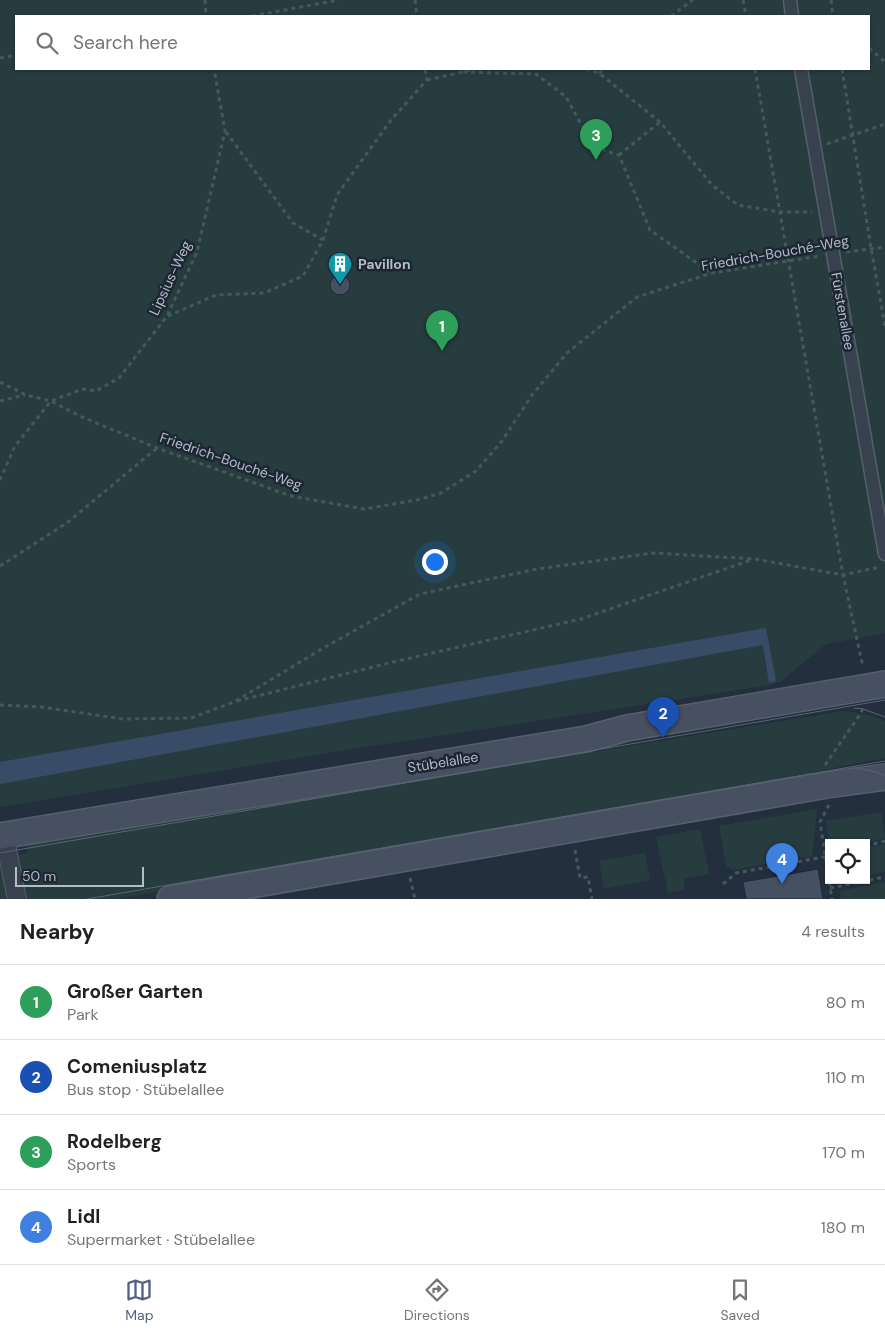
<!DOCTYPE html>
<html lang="en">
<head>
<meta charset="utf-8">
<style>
	body { margin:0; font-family:"DM Sans",sans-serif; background:#f6f6f6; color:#202124 }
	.controls { position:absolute; right:15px; bottom:15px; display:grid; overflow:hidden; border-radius:0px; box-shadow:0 1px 4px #0004 }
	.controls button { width:45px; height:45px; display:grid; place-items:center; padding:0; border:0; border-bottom:1px solid #e0e0e0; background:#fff; color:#202124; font:25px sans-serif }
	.scale { position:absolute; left:15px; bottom:12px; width:129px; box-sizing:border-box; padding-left:5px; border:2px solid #b4bcc9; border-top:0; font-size:14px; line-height:18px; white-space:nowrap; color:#b4bcc9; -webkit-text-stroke:4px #1d2633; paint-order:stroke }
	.you { position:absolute; left:434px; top:561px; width:18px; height:18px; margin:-12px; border:4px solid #fff; border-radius:50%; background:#1a73e8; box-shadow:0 0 0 8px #1a73e833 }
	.badge { display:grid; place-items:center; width:32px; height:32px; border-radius:50%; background:#506383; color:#fff; font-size:16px; font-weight:700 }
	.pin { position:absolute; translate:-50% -41px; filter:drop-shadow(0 1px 2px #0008) }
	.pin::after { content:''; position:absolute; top:26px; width:18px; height:15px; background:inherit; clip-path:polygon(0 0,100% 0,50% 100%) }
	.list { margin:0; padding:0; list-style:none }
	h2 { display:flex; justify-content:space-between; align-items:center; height:65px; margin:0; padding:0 20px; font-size:21px }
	h2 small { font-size:16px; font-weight:400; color:#757577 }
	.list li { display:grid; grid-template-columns:32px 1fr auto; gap:15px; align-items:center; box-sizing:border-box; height:75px; padding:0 20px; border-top:1px solid #e0e0e0 }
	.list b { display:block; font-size:19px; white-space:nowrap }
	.list p { margin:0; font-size:16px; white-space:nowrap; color:#757577 }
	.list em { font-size:16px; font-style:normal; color:#757577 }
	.icon { flex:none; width:28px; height:28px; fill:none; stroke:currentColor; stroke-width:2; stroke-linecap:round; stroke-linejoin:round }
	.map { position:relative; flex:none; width:885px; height:899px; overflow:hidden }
	.search { position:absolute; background:#fff; box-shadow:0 1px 4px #0004; left:15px; right:15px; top:15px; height:55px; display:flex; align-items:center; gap:12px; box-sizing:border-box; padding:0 18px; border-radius:0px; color:#757577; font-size:19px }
	.sheet { height:365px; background:#fff }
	nav { display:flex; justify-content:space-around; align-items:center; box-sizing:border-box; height:70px; border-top:1px solid #e0e0e0; background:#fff; font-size:14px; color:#757577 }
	nav a { display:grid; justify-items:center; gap:2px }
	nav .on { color:#506383 }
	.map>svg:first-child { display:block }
	.green { fill:#263c3f; fill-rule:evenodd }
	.water { fill:#394c67 }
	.building { fill:#455162; stroke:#1f2835 }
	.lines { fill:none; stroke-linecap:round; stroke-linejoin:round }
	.pedestrian-casing { stroke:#565f6c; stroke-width:15 }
	.minor-casing { stroke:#565f6c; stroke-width:20 }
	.secondary-casing { stroke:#565f6c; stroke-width:28 }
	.path { stroke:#44595c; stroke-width:3; stroke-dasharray:4 4; stroke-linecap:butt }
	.pedestrian { stroke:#38414e; stroke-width:12 }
	.minor { stroke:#38414e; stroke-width:18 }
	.secondary { stroke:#465061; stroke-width:25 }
	.tram { stroke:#5a6575; stroke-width:1 }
	.labels { text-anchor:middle; stroke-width:5; stroke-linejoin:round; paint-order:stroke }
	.street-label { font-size:14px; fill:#b4bcc9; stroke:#1d2633 }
	.poi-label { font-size:14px; font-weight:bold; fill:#b4bcc9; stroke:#1d2633; text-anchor:start }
</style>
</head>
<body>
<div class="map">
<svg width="885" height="899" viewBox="0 0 885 899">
	<rect width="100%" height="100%" fill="#242f3e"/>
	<g class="green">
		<path d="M 0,0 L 885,0 L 885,633 L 826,644 L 780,682 L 770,685 L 340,751 L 0,807 ZM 16,16 L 869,16 L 869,69 L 16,69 Z"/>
		<path d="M 844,711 C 859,713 872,714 885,722 L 885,758 L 814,772 L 815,780 L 116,899 L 0,899 L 0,858 L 28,853 L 26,844 Z"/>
		<path d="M 817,809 L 812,856 L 733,870 L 726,866 L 719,826 Z"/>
		<path d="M 881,812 L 885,838 L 865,843 L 829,843 L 829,844 L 826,821 Z"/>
		<path d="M 700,829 L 709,874 L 683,879 L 685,890 L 668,893 L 656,837 Z"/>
		<path d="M 885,844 L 885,872 L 866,875 L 866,848 Z"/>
		<path d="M 645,853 L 650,880 L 604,889 L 599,861 Z"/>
		<path d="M 885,882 L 885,899 L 841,899 L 840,891 Z"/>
	</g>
	<path class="water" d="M 766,628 L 776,681 L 769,683 L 763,645 L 0,784 L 0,762 Z"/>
	<g class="building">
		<circle cx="340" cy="285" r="10"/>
		<path d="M 818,869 L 823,899 L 746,899 L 743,882 Z"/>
	</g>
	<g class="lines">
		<defs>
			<g id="pedestrian">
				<path d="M 790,0 L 792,16"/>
				<path d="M 801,69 L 885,554"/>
			</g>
			<path id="minor" d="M 4,835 L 17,899"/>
			<g id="secondary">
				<path d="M 0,836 L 586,739 L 627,728 L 885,684"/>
				<path d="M 170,899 L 827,785 L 885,777"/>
			</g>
		</defs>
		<use href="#pedestrian" class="pedestrian-casing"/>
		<use href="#minor" class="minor-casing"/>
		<use href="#secondary" class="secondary-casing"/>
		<g class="path">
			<path d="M 205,0 L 206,16"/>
			<path d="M 415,0 L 417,16"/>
			<path d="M 743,0 L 746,16"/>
			<path d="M 831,0 L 833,16"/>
			<path d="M 252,16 L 339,0"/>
			<path d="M 671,16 L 693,0"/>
			<path d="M 869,48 L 885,62"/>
			<path d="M 0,58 L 16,55"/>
			<path d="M 586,69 L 599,73 L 660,122 L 712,185 L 738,205 L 780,212 L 812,212"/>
			<path d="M 755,69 L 843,575 L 863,667"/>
			<path d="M 842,69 L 871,248 L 885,326"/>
			<path d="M 463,72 L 536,74 L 566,97 L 594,147 L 619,155 L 650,230 L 711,273"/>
			<path d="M 599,73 L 605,69"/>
			<path d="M 427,80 L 476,69"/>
			<path d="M 226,132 L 293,223 L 323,240"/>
			<path d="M 827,144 L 885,124"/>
			<path d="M 619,155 L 660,122"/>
			<path d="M 846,252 L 885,247"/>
			<path d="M 168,316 L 216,295 L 264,293 L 303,276 L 323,240 L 337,195 L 391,120 L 427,80 L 425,69"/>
			<path d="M 0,382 L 26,395 L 51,401 L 82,417 L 157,448 L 291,496 L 364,509 L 417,500 L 441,493 L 476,471 L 502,441 L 532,395 L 567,353 L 637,297 L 712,273 L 820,256"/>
			<path d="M 0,401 L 25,395"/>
			<path d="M 0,480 L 15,446 L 51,401 L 83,389 L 96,391 L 119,378 L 167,316 L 197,252 L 225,131 L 214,69"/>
			<path d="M 0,566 L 68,522 L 157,448"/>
			<path d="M 237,701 L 389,663 L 581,619 L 751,560"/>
			<path d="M 0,705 L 41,707 L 123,719 L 191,718 L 234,702 L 325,647 L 420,594 L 537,569 L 653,553 L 755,559 L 843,575 L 880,567"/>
			<path d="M 825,765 L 861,713 L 863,708"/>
			<path d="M 829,805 L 820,822 L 832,899"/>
			<path d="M 866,846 L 885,841"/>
			<path d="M 575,850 L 580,878 L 588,877 L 592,899"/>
			<path d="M 410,878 L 415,899"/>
			<path d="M 723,884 L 736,873 L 829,856"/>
			<path d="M 830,888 L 885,877"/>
		</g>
		<use href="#pedestrian" class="pedestrian"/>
		<use href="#minor" class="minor"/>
		<use href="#secondary" class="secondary"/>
		<g class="tram">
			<path d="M 854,708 L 863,709 L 885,717"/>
			<path d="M 857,768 L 876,772 L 885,776"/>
			<path d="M 0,853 L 885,700"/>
			<path d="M 87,899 L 885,761"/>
		</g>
	</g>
	<defs>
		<symbol id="building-pin" viewBox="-11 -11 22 30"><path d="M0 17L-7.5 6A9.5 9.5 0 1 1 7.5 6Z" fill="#0f9aa8" stroke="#1d2633"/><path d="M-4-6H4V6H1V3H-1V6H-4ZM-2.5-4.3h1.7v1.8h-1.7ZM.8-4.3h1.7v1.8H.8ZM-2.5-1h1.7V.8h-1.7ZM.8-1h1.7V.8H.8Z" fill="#fff"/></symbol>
	</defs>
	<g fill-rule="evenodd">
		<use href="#building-pin" x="326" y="250" width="28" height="38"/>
	</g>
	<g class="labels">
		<g class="street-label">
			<text transform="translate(775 253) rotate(-10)" y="5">Friedrich-Bouché-Weg</text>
			<text transform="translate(170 278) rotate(-65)" y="5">Lipsius-Weg</text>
			<text transform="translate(843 311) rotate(80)" y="5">Fürstenallee</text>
			<text transform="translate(231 461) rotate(19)" y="5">Friedrich-Bouché-Weg</text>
			<text transform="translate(443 762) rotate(-9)" y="5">Stübelallee</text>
		</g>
		<g class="poi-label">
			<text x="358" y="269">Pavillon</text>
		</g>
	</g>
</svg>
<div class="controls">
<button><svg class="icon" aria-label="locate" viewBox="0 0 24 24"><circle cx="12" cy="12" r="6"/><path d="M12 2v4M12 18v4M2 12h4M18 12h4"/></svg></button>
</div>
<div class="scale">50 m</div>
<div class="you"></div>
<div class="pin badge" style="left:442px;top:351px;background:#2e9e5b">1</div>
<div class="pin badge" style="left:663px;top:738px;background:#1a4fb4">2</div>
<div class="pin badge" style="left:596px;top:160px;background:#2e9e5b">3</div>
<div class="pin badge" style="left:782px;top:884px;background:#3f7fe0">4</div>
<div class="search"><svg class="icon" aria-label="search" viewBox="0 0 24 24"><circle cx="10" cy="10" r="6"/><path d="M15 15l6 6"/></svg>Search here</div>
</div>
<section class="sheet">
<h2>Nearby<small>4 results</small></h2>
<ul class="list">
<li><span class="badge" style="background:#2e9e5b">1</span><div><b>Großer Garten</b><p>Park</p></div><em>80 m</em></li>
<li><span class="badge" style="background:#1a4fb4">2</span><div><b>Comeniusplatz</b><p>Bus stop · Stübelallee</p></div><em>110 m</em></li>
<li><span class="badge" style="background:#2e9e5b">3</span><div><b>Rodelberg</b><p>Sports</p></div><em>170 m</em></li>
<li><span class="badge" style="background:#3f7fe0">4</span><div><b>Lidl</b><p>Supermarket · Stübelallee</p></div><em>180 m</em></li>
</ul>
</section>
<nav>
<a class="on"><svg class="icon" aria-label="map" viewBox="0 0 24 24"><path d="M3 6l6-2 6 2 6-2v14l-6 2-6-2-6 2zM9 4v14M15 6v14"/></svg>Map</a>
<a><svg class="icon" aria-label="directions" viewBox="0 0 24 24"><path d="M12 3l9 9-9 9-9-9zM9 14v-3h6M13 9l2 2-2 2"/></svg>Directions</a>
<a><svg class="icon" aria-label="saved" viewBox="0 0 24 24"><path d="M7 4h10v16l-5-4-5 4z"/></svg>Saved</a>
</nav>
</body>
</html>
